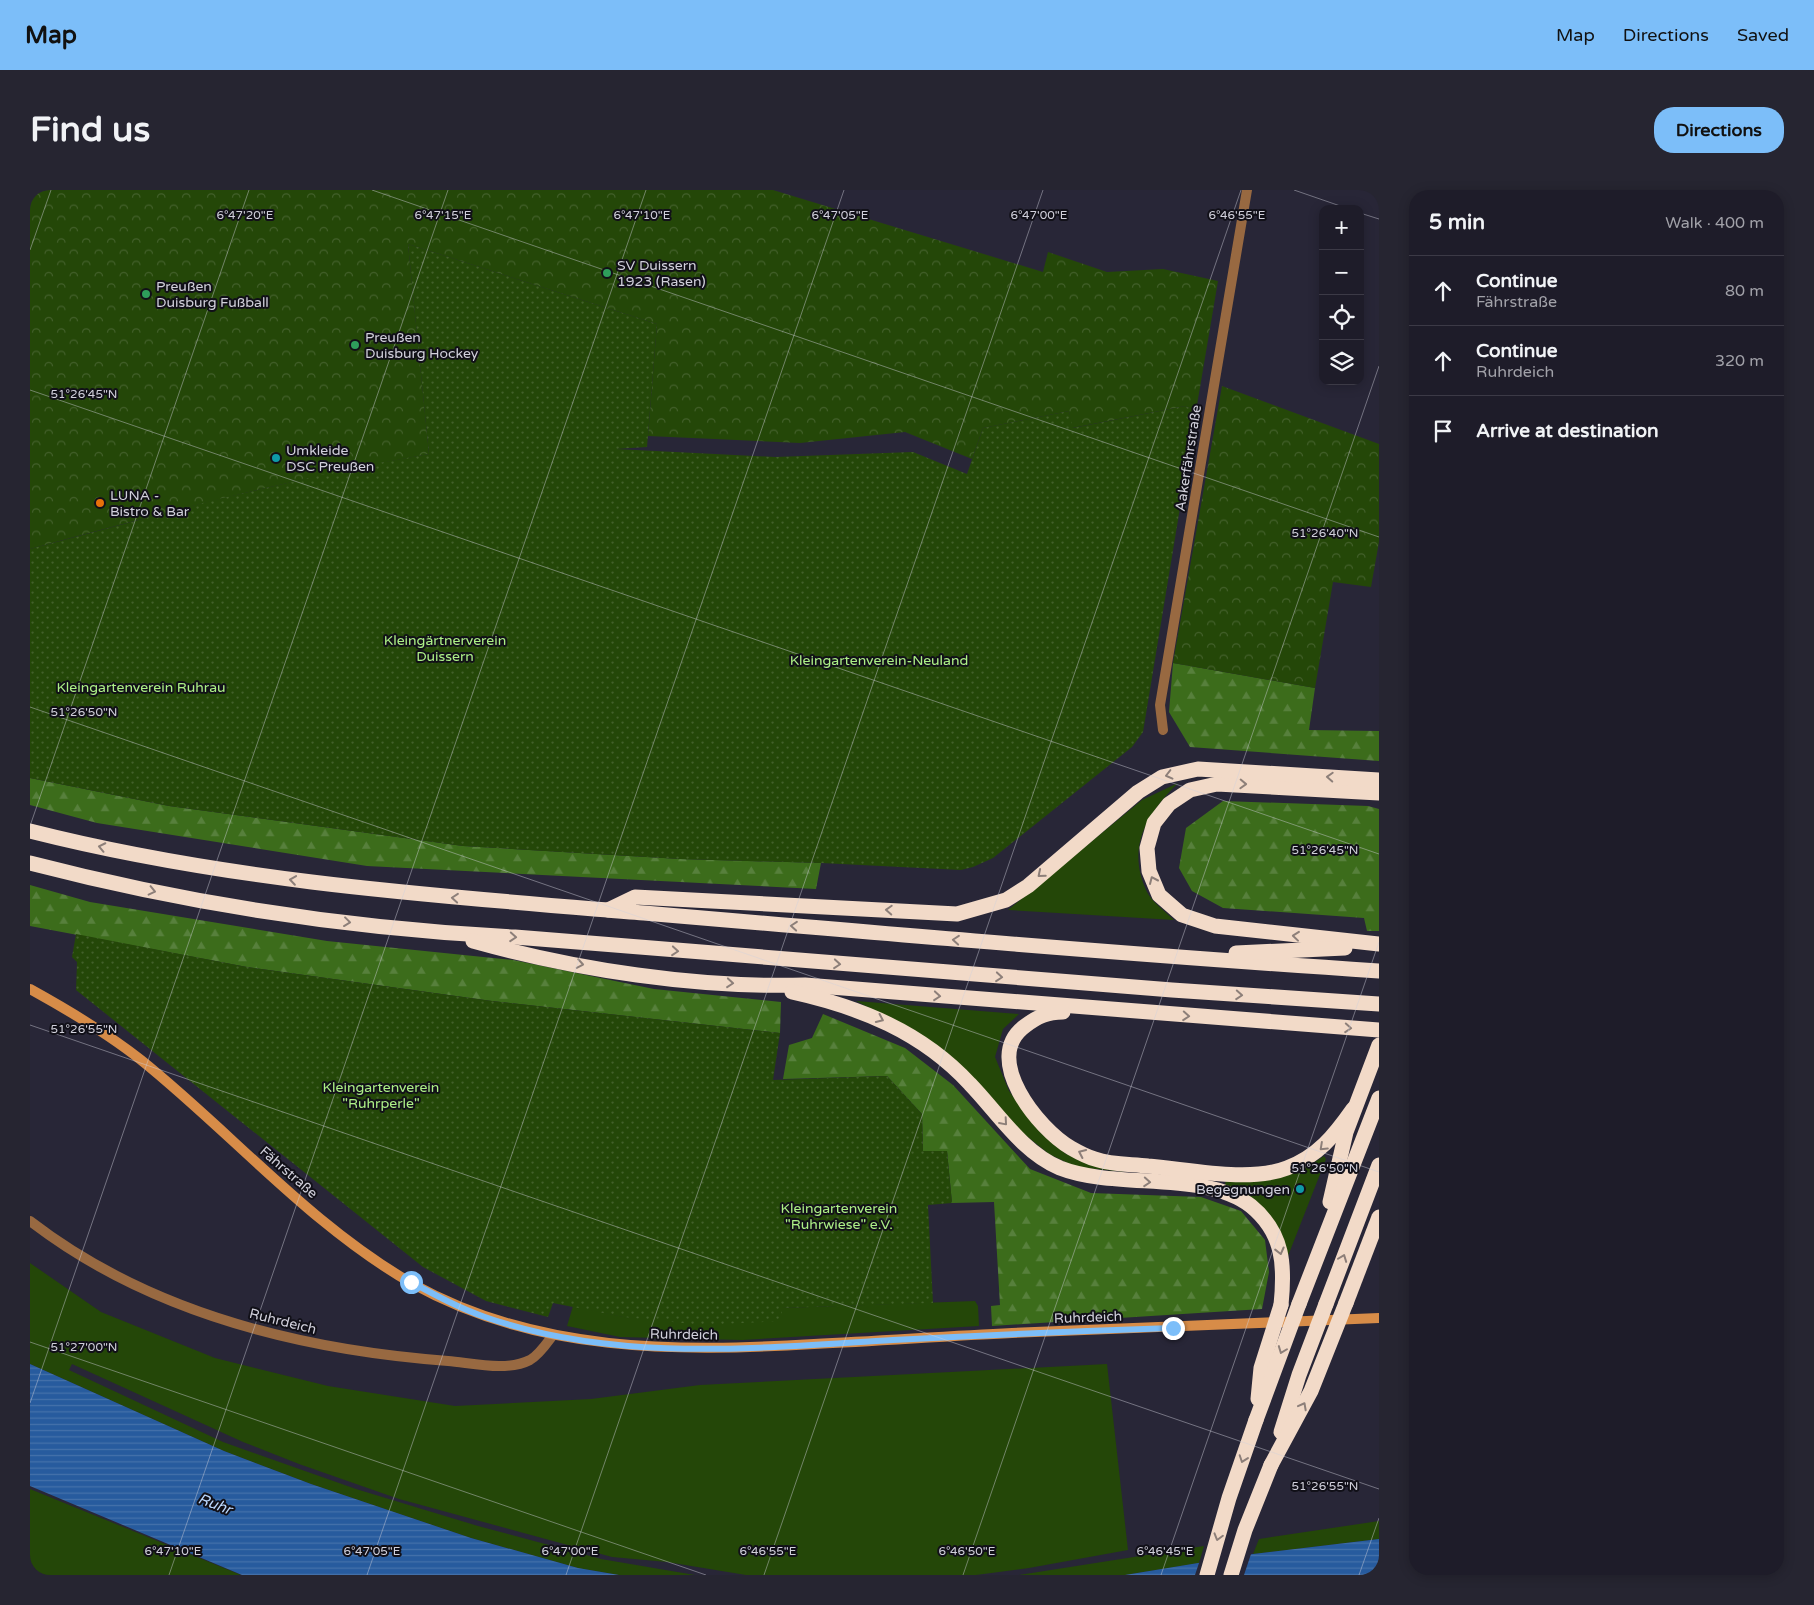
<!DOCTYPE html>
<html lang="en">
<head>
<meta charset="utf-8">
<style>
	body { margin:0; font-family:"Varela Round",sans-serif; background:#262531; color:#f1f3f6 }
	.controls { position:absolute; right:15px; top:15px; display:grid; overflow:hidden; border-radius:10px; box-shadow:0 2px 12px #0003 }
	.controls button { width:45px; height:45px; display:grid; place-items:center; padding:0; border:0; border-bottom:1px solid #3c3a46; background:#1e1c29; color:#f1f3f6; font:25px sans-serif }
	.stop { position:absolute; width:15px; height:15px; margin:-11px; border:4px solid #7cbef9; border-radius:50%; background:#fff }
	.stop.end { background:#7cbef9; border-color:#fff; box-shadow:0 1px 5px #0008 }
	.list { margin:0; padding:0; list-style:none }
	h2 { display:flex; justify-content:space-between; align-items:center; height:65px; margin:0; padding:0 20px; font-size:21px }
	h2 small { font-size:16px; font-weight:400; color:#a1a1a8 }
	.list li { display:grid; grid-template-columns:32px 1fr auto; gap:15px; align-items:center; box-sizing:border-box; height:70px; padding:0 20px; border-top:1px solid #3c3a46 }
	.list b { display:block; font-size:19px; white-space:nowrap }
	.list p { margin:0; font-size:16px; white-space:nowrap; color:#a1a1a8 }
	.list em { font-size:16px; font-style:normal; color:#a1a1a8 }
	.icon { flex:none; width:28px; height:28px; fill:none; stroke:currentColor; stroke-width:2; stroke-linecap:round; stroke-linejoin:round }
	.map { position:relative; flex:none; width:1349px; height:1385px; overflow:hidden; border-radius:20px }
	header { display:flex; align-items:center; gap:30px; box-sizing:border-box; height:70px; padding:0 25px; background:#7cbef9; color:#111 }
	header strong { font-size:24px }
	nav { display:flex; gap:28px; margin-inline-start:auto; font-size:18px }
	.intro { display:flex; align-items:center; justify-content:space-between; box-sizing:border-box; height:120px; padding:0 30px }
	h1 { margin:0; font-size:35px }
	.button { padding:12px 22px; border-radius:20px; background:#7cbef9; color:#111; font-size:18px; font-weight:700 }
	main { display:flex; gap:30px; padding:0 30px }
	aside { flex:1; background:#1e1c29; border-radius:20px; box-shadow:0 2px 12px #0003 }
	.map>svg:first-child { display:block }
	.grass { fill:#244708 }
	.forest { fill:url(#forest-firs) }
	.park { fill:url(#park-crowns) }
	.garden { fill:url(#garden-dots) }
	.water { fill:url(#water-rules) }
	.pier { fill:#282637 }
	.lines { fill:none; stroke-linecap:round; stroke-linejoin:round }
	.street { stroke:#986941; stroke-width:10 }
	.secondary { stroke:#d78c48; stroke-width:10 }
	.highway { stroke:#f2dac8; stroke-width:15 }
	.highway-bridge { stroke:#f2dac8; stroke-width:15 }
	.oneway { stroke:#8d7f79 }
	.route { stroke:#7cbef9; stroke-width:6 }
	.ticks { fill:none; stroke:#d1d0db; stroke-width:1; stroke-opacity:0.45 }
	.leisure-dot { fill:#2e9e5b; stroke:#111018; stroke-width:2 }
	.culture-dot { fill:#0f9aa8; stroke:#111018; stroke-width:2 }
	.food-dot { fill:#e8710a; stroke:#111018; stroke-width:2 }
	.labels { text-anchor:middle; stroke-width:4; stroke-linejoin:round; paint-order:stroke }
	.poi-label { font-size:14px; fill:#d1d0db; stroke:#111018; text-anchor:start }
	.street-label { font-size:14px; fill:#d1d0db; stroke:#111018 }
	.park-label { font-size:14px; fill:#adf087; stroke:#111018 }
	.water-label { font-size:15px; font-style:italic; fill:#bbd8fd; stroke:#111018 }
	.ticks-label { font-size:12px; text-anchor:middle; fill:#d1d0db; stroke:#111018; stroke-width:4; stroke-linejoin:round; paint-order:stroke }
</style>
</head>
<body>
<header>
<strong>Map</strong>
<nav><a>Map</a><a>Directions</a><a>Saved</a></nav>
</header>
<div class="intro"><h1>Find us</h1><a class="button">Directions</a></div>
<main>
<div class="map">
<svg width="1349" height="1385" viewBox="0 0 1349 1385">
	<defs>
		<pattern id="forest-firs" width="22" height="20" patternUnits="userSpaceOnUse" patternTransform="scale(1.25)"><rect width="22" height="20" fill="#3c6c1b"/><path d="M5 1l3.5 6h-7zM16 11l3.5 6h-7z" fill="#57803c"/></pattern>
		<pattern id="park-crowns" width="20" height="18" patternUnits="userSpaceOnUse" patternTransform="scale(1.25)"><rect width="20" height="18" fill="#244708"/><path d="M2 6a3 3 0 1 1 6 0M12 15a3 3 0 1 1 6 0" fill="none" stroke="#43602b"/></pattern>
		<pattern id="garden-dots" width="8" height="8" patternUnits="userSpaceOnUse" patternTransform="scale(1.25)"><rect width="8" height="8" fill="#244708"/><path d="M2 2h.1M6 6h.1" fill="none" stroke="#43602b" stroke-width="1.8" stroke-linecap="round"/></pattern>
		<pattern id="water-rules" width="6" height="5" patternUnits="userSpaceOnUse" patternTransform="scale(1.25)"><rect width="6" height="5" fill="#275b9e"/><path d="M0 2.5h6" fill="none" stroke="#4572ab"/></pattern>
	</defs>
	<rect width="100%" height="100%" fill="#282637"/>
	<g class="grass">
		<path d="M 1148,593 C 1116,625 1096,658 1117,702 C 1122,712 1136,722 1144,730 L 978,720 L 1112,610 Z"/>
		<path d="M 826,811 L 989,824 L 973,839 L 965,867 L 979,901 L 1010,942 L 1036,964 L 1072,977 L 1096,982 L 1046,977 L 1019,964 L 984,936 L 883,840 Z"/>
		<path d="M 1294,966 L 1296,969 L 1258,1066 L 1195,995 L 1196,990 C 1238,990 1258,991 1294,966 Z"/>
		<path d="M 0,1073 L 71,1122 L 185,1168 L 298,1196 L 425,1216 L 561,1209 L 670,1195 L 1077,1174 L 1098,1360 L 999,1378 L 946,1385 L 716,1385 L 637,1372 L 582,1367 L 369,1309 L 269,1274 L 213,1252 L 42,1174 L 39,1180 L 193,1252 L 326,1299 L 448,1336 L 571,1369 L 665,1385 L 589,1385 L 548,1378 L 441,1348 L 281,1294 L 194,1261 L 0,1174 Z"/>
		<path d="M 945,1111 L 948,1116 L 949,1136 L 712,1150 L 590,1147 L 537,1136 L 543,1116 L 594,1127 L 751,1131 L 752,1118 Z"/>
		<path d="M 0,1299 L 211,1385 L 0,1385 Z"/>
		<path d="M 1349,1331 L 1349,1349 L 1223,1364 L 1229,1349 Z"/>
		<path d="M 1174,1356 L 1169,1373 L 1095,1385 L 989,1385 Z"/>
	</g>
	<g class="forest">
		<path d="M 1143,473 L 1285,498 L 1279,540 L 1349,541 L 1349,571 L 1160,557 L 1139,522 Z"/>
		<path d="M 0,588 L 139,616 L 433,656 L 650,669 L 791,673 L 786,699 L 337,676 L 67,633 L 0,615 Z"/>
		<path d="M 1193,611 L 1338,616 L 1349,619 L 1349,741 L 1337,741 L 1334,728 L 1193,718 L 1162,701 L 1149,678 L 1156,638 Z"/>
		<path d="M 0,695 L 60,712 L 297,751 L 483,770 L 624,799 L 751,812 L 750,843 L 462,811 L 217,777 L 0,736 Z"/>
		<path d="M 793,824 L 875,858 L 923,895 L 1000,979 L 1061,1003 L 1171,1007 L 1211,1021 L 1235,1050 L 1239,1082 L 1232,1119 L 962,1136 L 961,1116 L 970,1115 L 964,1012 L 922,1013 L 917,961 L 893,961 L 892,924 L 857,886 L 753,889 L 759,855 L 782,848 Z"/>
	</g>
	<g class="park">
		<path d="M 0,0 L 743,0 L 1013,82 L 1018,62 L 1077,82 L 1133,79 L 1188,91 L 1166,221 L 1155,216 L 1042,238 L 1039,221 L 953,238 L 942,269 L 875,242 L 770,253 L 618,246 L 627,134 L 378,54 L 399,264 C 264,288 132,323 0,359 Z"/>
		<path d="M 1192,196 L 1349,254 L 1349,352 L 1341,397 L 1303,392 L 1285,498 L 1143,473 Z"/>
	</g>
	<g class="garden">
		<path d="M 378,54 L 627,134 L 617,257 L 586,259 L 745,267 L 883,262 L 937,284 L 953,238 L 1039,221 L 1043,238 L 1155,216 L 1166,221 L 1113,542 L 1102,557 L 963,668 L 943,677 L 931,680 L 791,673 L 650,669 L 433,656 L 139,616 L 0,588 L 0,359 L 184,310 L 321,278 L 399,264 Z"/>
		<path d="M 46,744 L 217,777 L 462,811 L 750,843 L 743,890 L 857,886 L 892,924 L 893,961 L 917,961 L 922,1013 L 898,1015 L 903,1113 L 752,1118 L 752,1131 L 672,1135 L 593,1127 L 523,1113 L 518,1127 L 456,1111 L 393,1077 L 46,800 L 47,772 L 42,767 Z"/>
	</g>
	<g class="water">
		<path d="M 0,1174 L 194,1261 L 281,1294 L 441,1348 L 548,1378 L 589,1385 L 212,1385 L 0,1296 Z"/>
		<path d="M 1349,1349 L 1349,1385 L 1095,1385 L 1223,1364 Z"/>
	</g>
	<path class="pier" d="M 1222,1361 L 1214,1385 L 1165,1385 L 1170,1370 Z"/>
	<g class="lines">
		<g class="street">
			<path d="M 1133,540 L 1130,515 L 1217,0"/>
			<path d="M 0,1031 C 118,1122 271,1160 418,1171 C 442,1173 477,1182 500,1170 C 509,1165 517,1153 523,1145"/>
		</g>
		<path class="secondary" d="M 0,799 C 38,820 77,843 111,870 C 202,943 281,1036 383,1094 C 507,1163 647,1162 784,1154 C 850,1151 916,1146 982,1143 C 1104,1137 1227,1134 1349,1128"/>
		<g class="highway">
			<path d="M 1349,603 L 1187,594 L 1160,600 L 1139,614 L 1124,633 L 1117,658 L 1119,681 L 1129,705 L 1152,725 L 1185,736 L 1349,754"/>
			<path d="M 0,641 C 201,692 408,706 614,723 C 859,744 1104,765 1349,781"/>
			<path d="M 0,673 C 158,714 322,739 485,747 L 1142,800 L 1349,814"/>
			<path d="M 578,720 L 605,707 L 927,724 L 976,710 L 998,696 L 1108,602 L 1132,587 L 1168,579 L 1349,590"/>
			<path d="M 443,751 C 547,780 666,798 775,795 L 1349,840"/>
			<path d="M 1206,763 L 1315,758"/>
			<path d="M 762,802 C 830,817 892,842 940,894 C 968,923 992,962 1030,978 C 1086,1000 1175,980 1221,1016 C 1254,1043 1255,1076 1251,1115"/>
			<path d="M 1033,822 C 1017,822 1007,827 995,836 C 951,868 1008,939 1041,958 C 1048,962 1057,967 1065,969 C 1081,975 1101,974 1118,976 C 1157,979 1219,993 1257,978 C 1288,966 1304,946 1323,919"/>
			<path d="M 1300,1012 L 1316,942 L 1349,855"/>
			<path d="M 1316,1113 L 1349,1027"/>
			<path d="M 1269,1114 L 1349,908"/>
			<path d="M 1296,1114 L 1349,975"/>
			<path d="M 1177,1385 L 1199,1308 L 1226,1230"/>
			<path d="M 1201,1385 L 1215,1340 L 1241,1275"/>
		</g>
		<g class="highway-bridge">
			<path d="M 1228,1209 L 1231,1178 L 1251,1115"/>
			<path d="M 1226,1230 L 1269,1114"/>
			<path d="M 1251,1242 L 1269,1185 L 1296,1114"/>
			<path d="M 1241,1275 L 1281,1201 L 1316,1113"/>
		</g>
	</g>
	<defs><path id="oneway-chevron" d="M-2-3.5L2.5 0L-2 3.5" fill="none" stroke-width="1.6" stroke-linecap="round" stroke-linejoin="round" transform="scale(1.25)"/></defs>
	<g class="oneway">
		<use href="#oneway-chevron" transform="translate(1139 585) rotate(166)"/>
		<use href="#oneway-chevron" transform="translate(1300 587) rotate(-177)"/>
		<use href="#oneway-chevron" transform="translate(1213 594) rotate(2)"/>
		<use href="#oneway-chevron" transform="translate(72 657) rotate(-168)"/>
		<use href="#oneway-chevron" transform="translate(1011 684) rotate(140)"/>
		<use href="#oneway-chevron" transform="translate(263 690) rotate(-172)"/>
		<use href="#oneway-chevron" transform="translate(1123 690) rotate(-114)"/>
		<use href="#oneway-chevron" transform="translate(122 701) rotate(13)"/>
		<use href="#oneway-chevron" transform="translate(425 708) rotate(-175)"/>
		<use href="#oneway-chevron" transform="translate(859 720) rotate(-177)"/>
		<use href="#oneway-chevron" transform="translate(317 732) rotate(7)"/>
		<use href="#oneway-chevron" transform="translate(764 736) rotate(-175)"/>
		<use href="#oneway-chevron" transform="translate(1266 746) rotate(-174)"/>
		<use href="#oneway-chevron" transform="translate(483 747) rotate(4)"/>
		<use href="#oneway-chevron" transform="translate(926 750) rotate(-175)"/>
		<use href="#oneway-chevron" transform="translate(645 761) rotate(5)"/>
		<use href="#oneway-chevron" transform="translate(550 774) rotate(10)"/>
		<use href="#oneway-chevron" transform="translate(807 774) rotate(5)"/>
		<use href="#oneway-chevron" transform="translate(969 787) rotate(5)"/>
		<use href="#oneway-chevron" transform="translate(700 793) rotate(5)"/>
		<use href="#oneway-chevron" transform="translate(1209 805) rotate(4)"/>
		<use href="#oneway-chevron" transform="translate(907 806) rotate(5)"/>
		<use href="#oneway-chevron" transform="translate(1156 826) rotate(4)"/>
		<use href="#oneway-chevron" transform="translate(850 829) rotate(25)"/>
		<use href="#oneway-chevron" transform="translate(1318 838) rotate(4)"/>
		<use href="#oneway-chevron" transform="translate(974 932) rotate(49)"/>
		<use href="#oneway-chevron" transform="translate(1293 957) rotate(137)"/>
		<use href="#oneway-chevron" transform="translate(1052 963) rotate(-155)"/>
		<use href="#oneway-chevron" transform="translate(1117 992) rotate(4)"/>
		<use href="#oneway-chevron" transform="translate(1250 1061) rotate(76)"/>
		<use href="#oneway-chevron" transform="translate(1313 1068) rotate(-69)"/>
		<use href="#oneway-chevron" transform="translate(1252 1160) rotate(111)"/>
		<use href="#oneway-chevron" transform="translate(1273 1216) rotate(-62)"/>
		<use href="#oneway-chevron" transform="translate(1213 1269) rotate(109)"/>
		<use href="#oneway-chevron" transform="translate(1188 1347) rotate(106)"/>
	</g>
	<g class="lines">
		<path class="route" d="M 381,1092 C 405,1105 429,1118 455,1127 C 586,1173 727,1158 863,1150 C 956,1145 1049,1141 1143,1138"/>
	</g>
	<path class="ticks" d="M 342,0 L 1349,347M 1264,0 L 1319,19M 1330,23 L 1349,29M 0,60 L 21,0M 0,200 L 1349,664M 0,517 L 1349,982M 0,636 L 219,0M 0,835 L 1349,1299M 0,1152 L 676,1385M 0,1213 L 418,0M 139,1385 L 616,0M 337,1385 L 814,0M 536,1385 L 1013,0M 734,1385 L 1211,0M 933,1385 L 1349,176M 1131,1385 L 1349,752M 1329,1385 L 1349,1328"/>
	<g class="leisure-dot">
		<circle cx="577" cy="83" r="5"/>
		<circle cx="116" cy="104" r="5"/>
		<circle cx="325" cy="155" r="5"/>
	</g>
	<g class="culture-dot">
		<circle cx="246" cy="268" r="5"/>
		<circle cx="1270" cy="999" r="5"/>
	</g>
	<circle class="food-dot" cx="70" cy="313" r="5"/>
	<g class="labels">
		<g class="poi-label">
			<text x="587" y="80">SV Duissern<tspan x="587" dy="16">1923 (Rasen)</tspan></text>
			<text x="126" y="101">Preußen<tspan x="126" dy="16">Duisburg Fußball</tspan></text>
			<text x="335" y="152">Preußen<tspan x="335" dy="16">Duisburg Hockey</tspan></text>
			<text x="256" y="265">Umkleide<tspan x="256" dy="16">DSC Preußen</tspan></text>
			<text x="80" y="310">LUNA -<tspan x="80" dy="16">Bistro &amp; Bar</tspan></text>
			<text x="1260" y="1004" text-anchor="end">Begegnungen</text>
		</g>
		<g class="street-label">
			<text transform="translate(1158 268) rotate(-81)" y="5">Aakerfährstraße</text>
			<text transform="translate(259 982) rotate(41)" y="5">Fährstraße</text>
			<text transform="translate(1058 1127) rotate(-2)" y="5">Ruhrdeich</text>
			<text transform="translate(253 1131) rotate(14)" y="5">Ruhrdeich</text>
			<text transform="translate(654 1144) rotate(1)" y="5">Ruhrdeich</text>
		</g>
		<g class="park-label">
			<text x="415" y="455">Kleingärtnerverein<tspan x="415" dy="16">Duissern</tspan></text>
			<text x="849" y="475">Kleingartenverein-Neuland</text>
			<text x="111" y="502">Kleingartenverein Ruhrau</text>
			<text x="351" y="902">Kleingartenverein<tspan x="351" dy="16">"Ruhrperle"</tspan></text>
			<text x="809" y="1023">Kleingartenverein<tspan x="809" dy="16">"Ruhrwiese" e.V.</tspan></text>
		</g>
		<g class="water-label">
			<text transform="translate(185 1314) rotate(21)" y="5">Ruhr</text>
		</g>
	</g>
	<g class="ticks-label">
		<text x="612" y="29">6°47'10"E</text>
		<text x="810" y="29">6°47'05"E</text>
		<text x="1009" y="29">6°47'00"E</text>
		<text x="1207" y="29">6°46'55"E</text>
		<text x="215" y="29">6°47'20"E</text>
		<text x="413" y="29">6°47'15"E</text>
		<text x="54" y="208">51°26'45"N</text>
		<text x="1295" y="347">51°26'40"N</text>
		<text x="54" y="526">51°26'50"N</text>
		<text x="1295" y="664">51°26'45"N</text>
		<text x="54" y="843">51°26'55"N</text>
		<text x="1295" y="982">51°26'50"N</text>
		<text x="54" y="1161">51°27'00"N</text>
		<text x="1295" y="1300">51°26'55"N</text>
		<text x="143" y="1365">6°47'10"E</text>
		<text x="342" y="1365">6°47'05"E</text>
		<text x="540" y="1365">6°47'00"E</text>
		<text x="738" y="1365">6°46'55"E</text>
		<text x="937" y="1365">6°46'50"E</text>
		<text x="1135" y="1365">6°46'45"E</text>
	</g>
</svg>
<div class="controls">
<button>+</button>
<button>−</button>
<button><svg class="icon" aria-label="locate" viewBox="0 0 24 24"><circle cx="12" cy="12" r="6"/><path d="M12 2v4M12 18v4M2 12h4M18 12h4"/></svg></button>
<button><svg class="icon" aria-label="layers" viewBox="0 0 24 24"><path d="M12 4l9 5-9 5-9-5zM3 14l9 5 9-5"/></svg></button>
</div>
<div class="stop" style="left:381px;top:1092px"></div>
<div class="stop end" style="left:1143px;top:1138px"></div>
</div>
<aside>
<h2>5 min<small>Walk · 400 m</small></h2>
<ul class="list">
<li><svg class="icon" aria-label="ahead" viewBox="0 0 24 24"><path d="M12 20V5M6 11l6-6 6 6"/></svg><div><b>Continue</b><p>Fährstraße</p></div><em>80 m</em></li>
<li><svg class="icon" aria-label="ahead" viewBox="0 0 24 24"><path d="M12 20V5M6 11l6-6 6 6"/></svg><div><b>Continue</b><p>Ruhrdeich</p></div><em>320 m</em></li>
<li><svg class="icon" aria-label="arrive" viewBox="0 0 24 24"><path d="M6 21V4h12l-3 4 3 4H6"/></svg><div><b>Arrive at destination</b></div></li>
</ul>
</aside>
</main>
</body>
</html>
